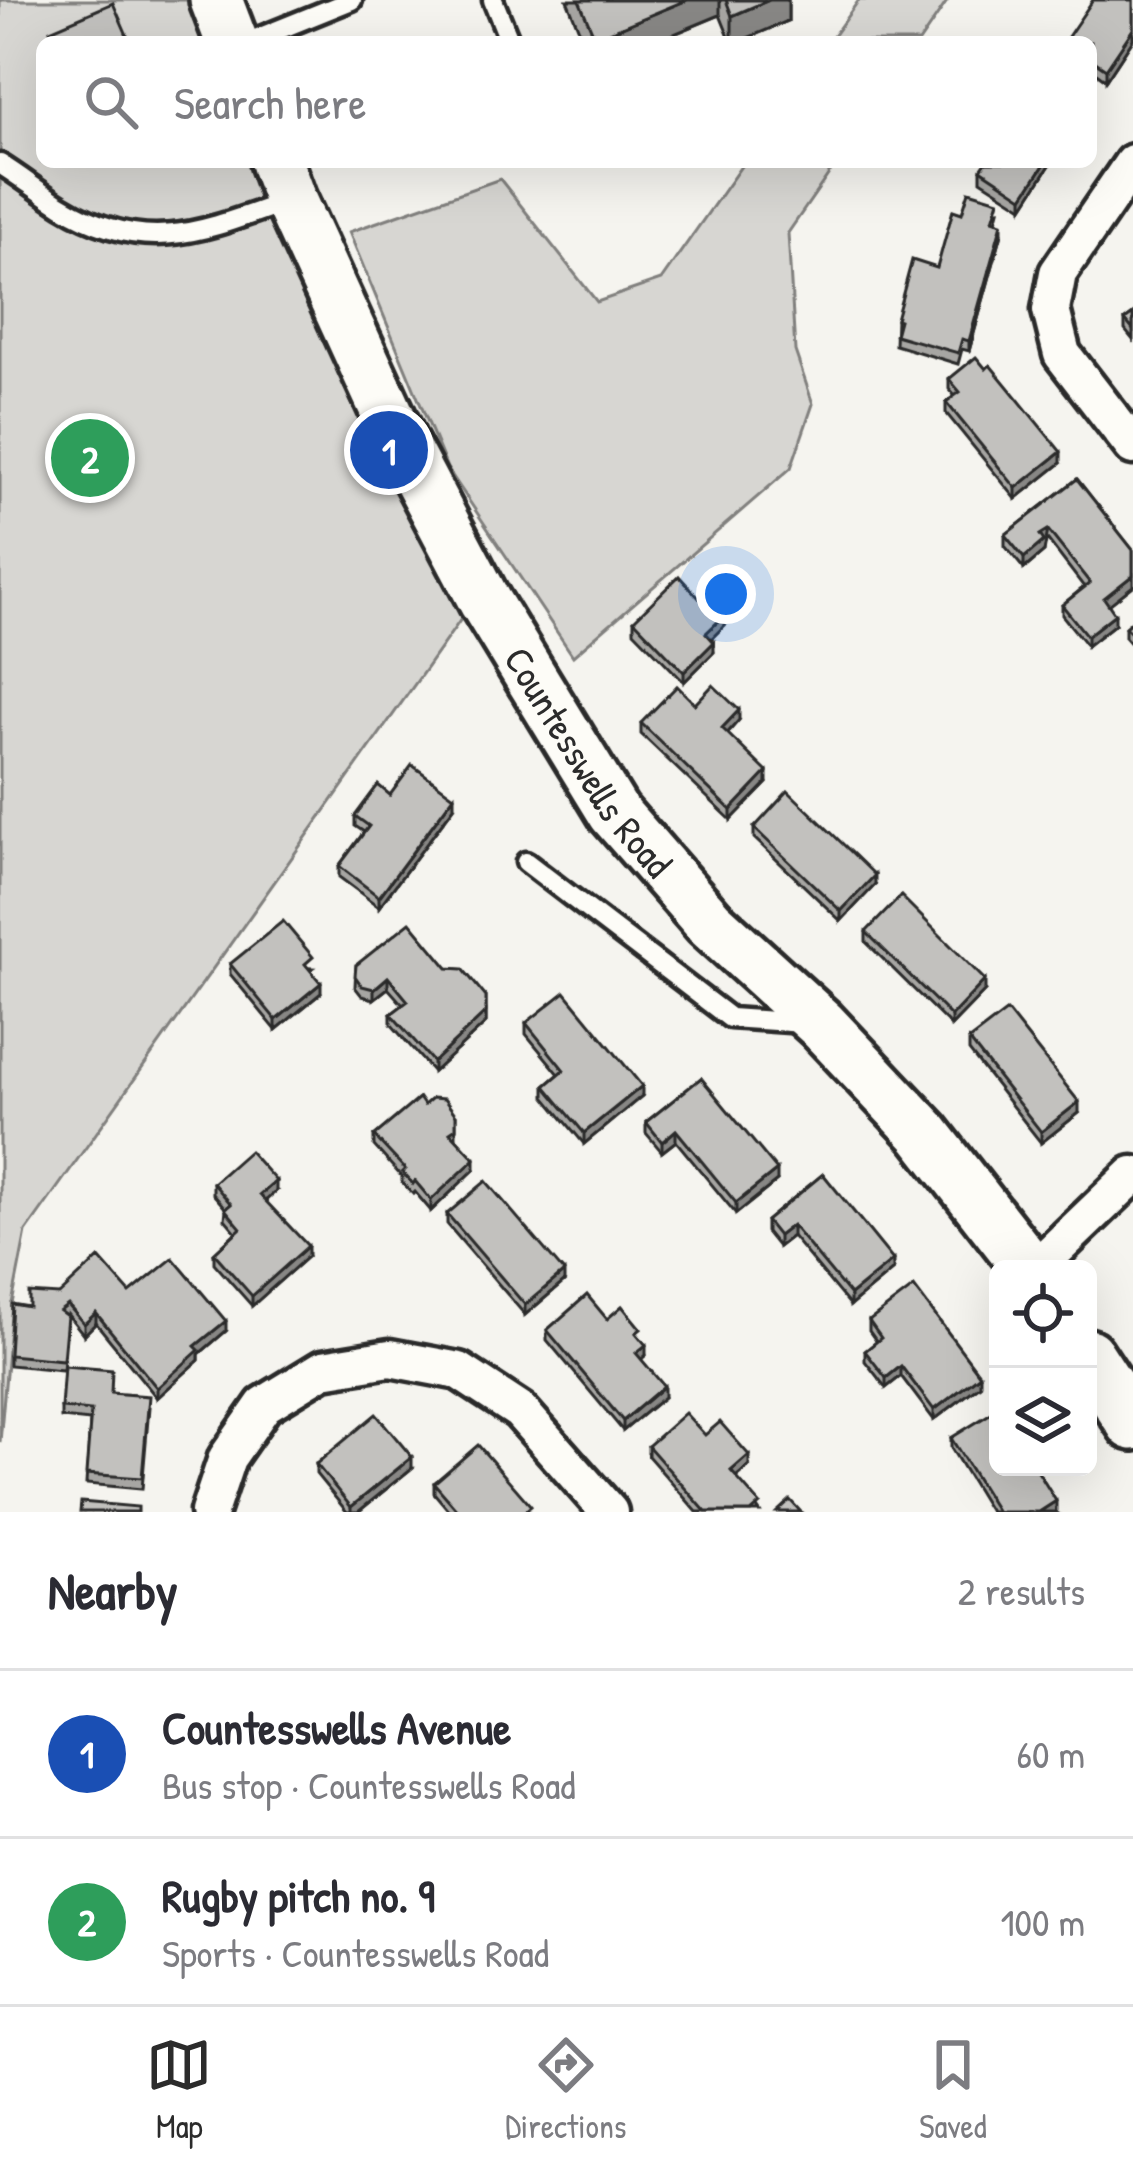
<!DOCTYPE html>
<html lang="en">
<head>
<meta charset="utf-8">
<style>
	body { margin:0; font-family:"Patrick Hand",sans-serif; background:#f2f2f3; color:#2b2b33 }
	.controls { position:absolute; right:36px; bottom:36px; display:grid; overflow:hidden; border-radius:18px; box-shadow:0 12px 48px #0002 }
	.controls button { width:108px; height:108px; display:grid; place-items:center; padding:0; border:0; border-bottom:3px solid #e1e1e2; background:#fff; color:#2b2b33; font:60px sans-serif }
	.you { position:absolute; left:726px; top:594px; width:42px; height:42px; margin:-30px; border:9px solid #fff; border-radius:50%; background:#1a73e8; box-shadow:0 0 0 18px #1a73e833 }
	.badge { display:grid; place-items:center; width:78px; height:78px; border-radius:50%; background:#2b2b2b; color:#fff; font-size:39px; font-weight:700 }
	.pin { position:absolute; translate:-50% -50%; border:6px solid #fff; box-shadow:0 3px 12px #0006 }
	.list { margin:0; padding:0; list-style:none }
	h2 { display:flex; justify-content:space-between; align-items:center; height:156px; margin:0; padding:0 48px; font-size:51px }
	h2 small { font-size:39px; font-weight:400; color:#7c7c81 }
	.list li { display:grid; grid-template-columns:78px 1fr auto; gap:36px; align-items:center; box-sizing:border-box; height:168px; padding:0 48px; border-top:3px solid #e1e1e2 }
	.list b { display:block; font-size:45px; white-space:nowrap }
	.list p { margin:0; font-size:39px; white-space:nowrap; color:#7c7c81 }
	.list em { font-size:39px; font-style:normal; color:#7c7c81 }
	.icon { flex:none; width:66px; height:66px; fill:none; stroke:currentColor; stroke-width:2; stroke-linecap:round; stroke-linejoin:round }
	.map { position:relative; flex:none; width:1133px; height:1512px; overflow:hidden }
	.search { position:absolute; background:#fff; box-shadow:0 12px 48px #0002; left:36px; right:36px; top:36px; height:132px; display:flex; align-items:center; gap:30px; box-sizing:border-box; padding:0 42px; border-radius:18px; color:#7c7c81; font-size:45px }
	.sheet { height:492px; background:#fff }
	nav { display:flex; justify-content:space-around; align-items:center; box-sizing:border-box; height:168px; border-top:3px solid #e1e1e2; background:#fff; font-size:33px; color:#7c7c81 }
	nav a { display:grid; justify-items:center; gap:6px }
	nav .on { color:#2b2b2b }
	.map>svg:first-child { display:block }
	.green { fill:#d7d6d2; stroke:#81807e; stroke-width:3 }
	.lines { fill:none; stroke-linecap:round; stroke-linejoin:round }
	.lane-casing { stroke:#2b2b2b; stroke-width:27 }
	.street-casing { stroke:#2b2b2b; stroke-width:45 }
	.secondary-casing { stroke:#2b2b2b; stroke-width:60 }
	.lane { stroke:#fdfcf7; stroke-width:18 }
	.street { stroke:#fdfcf7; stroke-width:36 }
	.secondary { stroke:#fdfcf7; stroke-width:51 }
	.wall { fill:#a7a6a3; stroke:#2b2b2b; stroke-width:3 }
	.shaded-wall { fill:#888785; stroke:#2b2b2b; stroke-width:3 }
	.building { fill:#c2c1be; stroke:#2b2b2b; stroke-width:3 }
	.labels { text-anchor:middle; stroke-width:9; stroke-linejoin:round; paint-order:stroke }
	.street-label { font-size:39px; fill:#2b2b2b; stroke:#fdfcf7 }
</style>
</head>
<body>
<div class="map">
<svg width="1133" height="1512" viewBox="0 0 1133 1512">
	<rect width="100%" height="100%" fill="#f5f4ef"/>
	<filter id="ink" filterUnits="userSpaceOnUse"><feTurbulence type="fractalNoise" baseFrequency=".00833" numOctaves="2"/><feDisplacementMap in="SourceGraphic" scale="24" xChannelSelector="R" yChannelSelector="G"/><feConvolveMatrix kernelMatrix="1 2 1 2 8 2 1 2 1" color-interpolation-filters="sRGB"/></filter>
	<g filter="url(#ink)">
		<g class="green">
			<path d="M 0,0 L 196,0 L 212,42 L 42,42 L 42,162 L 255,162 L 466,612 L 26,1232 L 12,1304 L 0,1442 Z"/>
			<path d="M 859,0 L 948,0 L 919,42 L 829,42 Z"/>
			<path d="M 744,162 L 837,162 L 788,233 L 795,351 L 813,404 L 791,468 L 573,656 L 447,468 L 349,232 L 500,179 L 597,302 L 661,280 Z"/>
		</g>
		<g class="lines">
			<defs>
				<g id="lane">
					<path d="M 493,0 L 510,42"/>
					<path d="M 248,42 L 352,0"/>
					<path d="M 0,164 C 21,177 41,193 62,206 C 145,257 203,231 285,202"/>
					<path d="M 526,862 L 730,1018 L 804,1023"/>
				</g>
				<g id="street">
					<path d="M 1133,163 L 1058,273 L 1051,310 L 1062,354 L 1133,446"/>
					<path d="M 1035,1269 L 1133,1175"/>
					<path d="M 209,1512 L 227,1458 L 264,1405 L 323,1369 L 390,1358 L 459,1371 L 520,1411 L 609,1512"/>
				</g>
				<g id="secondary">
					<path d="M 216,0 L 232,42"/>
					<path id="s1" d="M 276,162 L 290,200 L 401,443 L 485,602 L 614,813 L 709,922 L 821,1024 L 924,1133 L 1030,1269"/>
					<path d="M 1088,1355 L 1133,1424"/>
				</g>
			</defs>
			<use href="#lane" class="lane-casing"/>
			<use href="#street" class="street-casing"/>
			<use href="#secondary" class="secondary-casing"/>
			<use href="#lane" class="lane"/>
			<use href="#street" class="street"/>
			<use href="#secondary" class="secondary"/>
		</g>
		<g class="wall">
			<path d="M 567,0 L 788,0 L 788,21 L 738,42 L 731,42 L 720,15 L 655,42 L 584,42 Z"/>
			<path d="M 1133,0 L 1133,39 L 1106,80 L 1091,69 L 1091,42 Z"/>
			<path d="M 1052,162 L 1023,207 L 981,180 L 981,169 Z"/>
			<path d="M 999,210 L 996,221 L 1002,233 L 969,351 L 962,349 L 958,364 L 895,345 L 896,319 L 937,268 L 962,213 Z"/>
			<path d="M 1133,314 L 1133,340 L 1125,330 L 1125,320 Z"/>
			<path d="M 949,379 L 1061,463 L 1016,499 L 946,413 L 946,402 L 955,396 L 949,389 Z"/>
			<path d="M 1077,479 L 1133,550 L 1133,586 L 1108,605 L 1115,624 L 1087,646 L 1062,615 L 1062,605 L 1084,587 L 1048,540 L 1044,542 L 1044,552 L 1024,569 L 1005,546 L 1005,535 Z"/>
			<path d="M 699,598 L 729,621 L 711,639 L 714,652 L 684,682 L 634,631 L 634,620 Z"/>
			<path d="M 1133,620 L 1133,646 L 1125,637 L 1125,627 Z"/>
			<path d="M 695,704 L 739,720 L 727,734 L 767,783 L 731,820 L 641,734 L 641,723 Z"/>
			<path d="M 390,795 L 454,807 L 379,907 L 339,877 L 339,866 L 364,832 L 355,826 L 355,816 Z"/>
			<path d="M 754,828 L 875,885 L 841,921 L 754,838 Z"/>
			<path d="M 866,932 L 985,991 L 951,1026 L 866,942 Z"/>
			<path d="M 230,964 L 313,968 L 310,970 L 321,993 L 276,1030 L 230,974 Z"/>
			<path d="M 356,965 L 448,968 L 486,997 L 486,1023 L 433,1072 L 391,1024 L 391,1014 L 403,1005 L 388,988 L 374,999 L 362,996 L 355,987 Z"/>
			<path d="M 526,1023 L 642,1096 L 584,1144 L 545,1097 L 545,1086 L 559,1074 L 526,1034 Z"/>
			<path d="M 969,1040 L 1079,1113 L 1041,1143 L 969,1051 Z"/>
			<path d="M 701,1078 L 777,1181 L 736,1214 L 676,1141 L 662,1152 L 646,1133 L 646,1122 Z"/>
			<path d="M 424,1105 L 456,1115 L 456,1138 L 475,1169 L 431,1211 L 415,1192 L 413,1194 L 402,1182 L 402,1177 L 374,1146 L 374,1136 Z"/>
			<path d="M 823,1174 L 893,1270 L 850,1306 L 792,1236 L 778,1247 L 766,1232 L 766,1221 Z"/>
			<path d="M 213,1183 L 276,1191 L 265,1201 L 308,1256 L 252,1306 L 214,1263 L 214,1253 L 236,1232 L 225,1219 L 226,1209 L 213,1194 Z"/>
			<path d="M 447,1214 L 564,1282 L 525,1315 L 447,1224 Z"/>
			<path d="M 130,1293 L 226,1331 L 199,1354 L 199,1360 L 157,1398 L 96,1323 L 84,1335 L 68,1315 L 63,1370 L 9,1365 L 9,1355 L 29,1307 L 59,1295 Z"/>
			<path d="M 607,1319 L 641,1339 L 646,1355 L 641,1359 L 664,1397 L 623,1431 L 547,1340 L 547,1330 Z"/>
			<path d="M 869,1321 L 980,1385 L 934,1420 L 901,1376 L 886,1388 L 865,1361 L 865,1351 L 877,1342 L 869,1331 Z"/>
			<path d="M 111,1393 L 149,1407 L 142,1489 L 86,1484 L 90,1421 L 61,1418 L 61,1408 Z"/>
			<path d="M 705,1435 L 749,1466 L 736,1477 L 760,1512 L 697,1512 L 648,1456 L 648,1446 Z"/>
			<path d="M 951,1438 L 1056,1512 L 990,1512 L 951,1448 Z"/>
			<path d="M 316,1464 L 412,1468 L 358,1512 L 347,1512 L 316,1474 Z"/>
			<path d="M 434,1483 L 531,1512 L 450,1512 L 434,1493 Z"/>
		</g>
		<g class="shaded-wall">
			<path d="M 687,0 L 720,0 L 720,15 L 655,42 L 595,42 L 595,38 Z"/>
			<path d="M 769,0 L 788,0 L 788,21 L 738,42 L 732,42 L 732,16 Z"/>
			<path d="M 1133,29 L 1133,39 L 1106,80 L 1106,69 Z"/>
			<path d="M 1046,162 L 1052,162 L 1023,207 L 1023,197 Z"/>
			<path d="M 1002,223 L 1002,233 L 969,351 L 969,341 Z"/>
			<path d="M 1061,452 L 1061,463 L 1016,499 L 1016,488 Z"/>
			<path d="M 1048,530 L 1044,552 L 1024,569 L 1024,558 L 1040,535 Z"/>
			<path d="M 1133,575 L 1133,586 L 1104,609 L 1104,598 Z"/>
			<path d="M 729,611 L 729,621 L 706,644 L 706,633 Z"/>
			<path d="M 1115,614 L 1115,624 L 1087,646 L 1087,636 Z"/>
			<path d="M 714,642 L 714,652 L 684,682 L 684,672 Z"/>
			<path d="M 739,710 L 739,720 L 722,739 L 722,728 Z"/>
			<path d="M 767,772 L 767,783 L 731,820 L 731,810 Z"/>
			<path d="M 454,796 L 454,807 L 379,907 L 379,897 Z"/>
			<path d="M 875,875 L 875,885 L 841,921 L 841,911 Z"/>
			<path d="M 388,977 L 388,988 L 374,999 L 374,989 Z"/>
			<path d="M 985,980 L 985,991 L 951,1026 L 951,1016 Z"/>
			<path d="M 321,983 L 321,993 L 276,1030 L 276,1020 Z"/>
			<path d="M 486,1012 L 486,1023 L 433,1072 L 433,1062 Z"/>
			<path d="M 642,1086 L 642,1096 L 584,1144 L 584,1133 Z"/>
			<path d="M 1079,1102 L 1079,1113 L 1041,1143 L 1041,1132 Z"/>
			<path d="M 676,1130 L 676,1141 L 662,1152 L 662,1142 Z"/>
			<path d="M 475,1159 L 475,1169 L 431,1211 L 431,1200 Z"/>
			<path d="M 777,1170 L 777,1181 L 736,1214 L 736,1203 Z"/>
			<path d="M 276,1181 L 276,1191 L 260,1206 L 260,1195 Z"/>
			<path d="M 792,1225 L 792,1236 L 778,1247 L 778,1236 Z"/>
			<path d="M 308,1246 L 308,1256 L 252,1306 L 252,1296 Z"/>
			<path d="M 893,1260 L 893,1270 L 850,1306 L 850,1295 Z"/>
			<path d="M 564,1272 L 564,1282 L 525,1315 L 525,1305 Z"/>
			<path d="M 96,1313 L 96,1323 L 84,1335 L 84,1324 Z"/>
			<path d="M 226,1321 L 226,1331 L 199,1354 L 199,1360 L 157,1398 L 157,1388 L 195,1346 Z"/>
			<path d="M 646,1345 L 646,1355 L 636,1364 L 636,1353 Z"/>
			<path d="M 901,1366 L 901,1376 L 886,1388 L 886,1378 Z"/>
			<path d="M 980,1375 L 980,1385 L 934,1420 L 934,1410 Z"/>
			<path d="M 664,1386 L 664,1397 L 623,1431 L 623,1421 Z"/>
			<path d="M 749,1455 L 749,1466 L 731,1481 L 731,1471 Z"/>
			<path d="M 412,1457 L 412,1468 L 358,1512 L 351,1512 L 351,1507 Z"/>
			<path d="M 1056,1501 L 1056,1512 L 1039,1512 Z"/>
		</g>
		<g class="building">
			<path d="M 579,0 L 687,0 L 595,38 Z"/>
			<path d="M 726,0 L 769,0 L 732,16 Z"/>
			<path d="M 1093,0 L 1133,0 L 1133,29 L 1106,69 L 1091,59 L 1091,42 L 1065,41 Z"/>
			<path d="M 113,3 L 130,42 L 55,42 L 50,30 Z"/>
			<path d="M 986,162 L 1046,162 L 1023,197 L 981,169 Z"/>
			<path d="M 969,191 L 999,200 L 993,220 L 1002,223 L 969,341 L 962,339 L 958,353 L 895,335 L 899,320 L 896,319 L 912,260 L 937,268 L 953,210 L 962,213 Z"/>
			<path d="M 1133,314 L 1133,330 L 1125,320 Z"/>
			<path d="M 976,357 L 986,369 L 990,365 L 1061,452 L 1016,488 L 946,402 L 960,392 L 949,379 Z"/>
			<path d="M 1077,479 L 1133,550 L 1133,575 L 1104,598 L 1115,614 L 1087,636 L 1062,605 L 1090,583 L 1048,530 L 1040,535 L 1044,541 L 1024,558 L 1005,535 Z"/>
			<path d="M 679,576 L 699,598 L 707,589 L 729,611 L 706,633 L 714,642 L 684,672 L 634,620 Z"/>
			<path d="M 1133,620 L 1133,635 L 1125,627 Z"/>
			<path d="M 713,685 L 739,710 L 722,728 L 767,772 L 731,810 L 641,723 L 677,686 L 695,704 Z"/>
			<path d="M 412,765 L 454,796 L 379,897 L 339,866 L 369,826 L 355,816 L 378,785 L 390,795 Z"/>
			<path d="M 788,791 L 875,875 L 841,911 L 754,828 Z"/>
			<path d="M 901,896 L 985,980 L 951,1016 L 866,932 Z"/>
			<path d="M 283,921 L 313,957 L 305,964 L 321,983 L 276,1020 L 230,964 Z"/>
			<path d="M 410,922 L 448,968 L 463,969 L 486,997 L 486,1012 L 433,1062 L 391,1014 L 408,1001 L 388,977 L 374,989 L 362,986 L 355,976 L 356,965 Z"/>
			<path d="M 565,992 L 642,1086 L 584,1133 L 545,1086 L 564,1070 L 526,1023 Z"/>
			<path d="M 1007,1011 L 1079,1102 L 1041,1132 L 969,1040 Z"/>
			<path d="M 701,1078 L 777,1170 L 736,1203 L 676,1130 L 662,1142 L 646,1122 Z"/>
			<path d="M 419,1098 L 424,1105 L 432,1098 L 444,1099 L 456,1115 L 456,1128 L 450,1132 L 475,1159 L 431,1200 L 415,1181 L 413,1184 L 402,1172 L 405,1169 L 374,1136 Z"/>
			<path d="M 249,1151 L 276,1181 L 260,1195 L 308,1246 L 252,1296 L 214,1253 L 241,1228 L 225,1209 L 231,1204 L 213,1183 Z"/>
			<path d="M 823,1174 L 893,1260 L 850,1295 L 792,1225 L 778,1236 L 766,1221 Z"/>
			<path d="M 486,1181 L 564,1272 L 525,1305 L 447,1214 Z"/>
			<path d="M 99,1258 L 130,1293 L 173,1258 L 226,1321 L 195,1346 L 199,1350 L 157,1388 L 96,1313 L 84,1324 L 68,1305 L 60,1311 L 67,1316 L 63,1360 L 9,1355 L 12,1304 L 29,1307 L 29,1293 L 59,1295 Z"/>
			<path d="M 914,1287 L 980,1375 L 934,1410 L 901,1366 L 886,1378 L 865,1351 L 881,1338 L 869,1321 Z"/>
			<path d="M 587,1295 L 607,1319 L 622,1306 L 641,1329 L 636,1333 L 646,1345 L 636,1353 L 664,1386 L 623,1421 L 547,1330 Z"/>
			<path d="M 64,1366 L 112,1370 L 111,1393 L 149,1396 L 142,1478 L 86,1474 L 91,1411 L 61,1408 Z"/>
			<path d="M 998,1409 L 998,1467 L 1035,1467 L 1056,1501 L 1039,1512 L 997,1512 L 951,1438 Z"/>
			<path d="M 685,1413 L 705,1435 L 720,1422 L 749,1455 L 731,1471 L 760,1504 L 751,1512 L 706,1512 L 648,1446 Z"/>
			<path d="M 376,1414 L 412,1457 L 351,1507 L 316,1464 Z"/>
			<path d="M 478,1445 L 531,1506 L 524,1512 L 459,1512 L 434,1483 Z"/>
			<path d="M 790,1500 L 801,1512 L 777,1512 Z"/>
			<path d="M 81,1502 L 138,1507 L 138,1512 L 80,1512 Z"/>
		</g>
	</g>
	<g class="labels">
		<g class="street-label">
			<text dy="14" stroke="none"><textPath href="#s1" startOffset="678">Countesswells Road</textPath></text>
		</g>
	</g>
</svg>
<div class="controls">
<button><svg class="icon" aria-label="locate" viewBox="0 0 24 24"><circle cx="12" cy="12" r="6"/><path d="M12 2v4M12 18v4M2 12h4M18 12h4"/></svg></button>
<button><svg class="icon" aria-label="layers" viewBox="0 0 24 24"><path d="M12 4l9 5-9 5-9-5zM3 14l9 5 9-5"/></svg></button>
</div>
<div class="you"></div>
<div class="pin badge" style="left:389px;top:450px;background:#1a4fb4">1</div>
<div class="pin badge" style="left:90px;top:458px;background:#2e9e5b">2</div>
<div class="search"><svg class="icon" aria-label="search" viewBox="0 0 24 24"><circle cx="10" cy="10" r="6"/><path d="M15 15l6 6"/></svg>Search here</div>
</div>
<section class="sheet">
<h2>Nearby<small>2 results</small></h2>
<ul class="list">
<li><span class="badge" style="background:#1a4fb4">1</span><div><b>Countesswells Avenue</b><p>Bus stop · Countesswells Road</p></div><em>60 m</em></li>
<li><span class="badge" style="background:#2e9e5b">2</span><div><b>Rugby pitch no. 9</b><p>Sports · Countesswells Road</p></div><em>100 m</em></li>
</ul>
</section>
<nav>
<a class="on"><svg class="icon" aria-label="map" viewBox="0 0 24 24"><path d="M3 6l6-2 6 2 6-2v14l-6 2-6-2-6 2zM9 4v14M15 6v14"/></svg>Map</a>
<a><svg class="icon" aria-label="directions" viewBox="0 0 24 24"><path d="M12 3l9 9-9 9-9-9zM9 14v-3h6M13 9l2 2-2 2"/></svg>Directions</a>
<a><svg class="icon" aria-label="saved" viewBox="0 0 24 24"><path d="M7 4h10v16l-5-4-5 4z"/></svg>Saved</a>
</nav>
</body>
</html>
